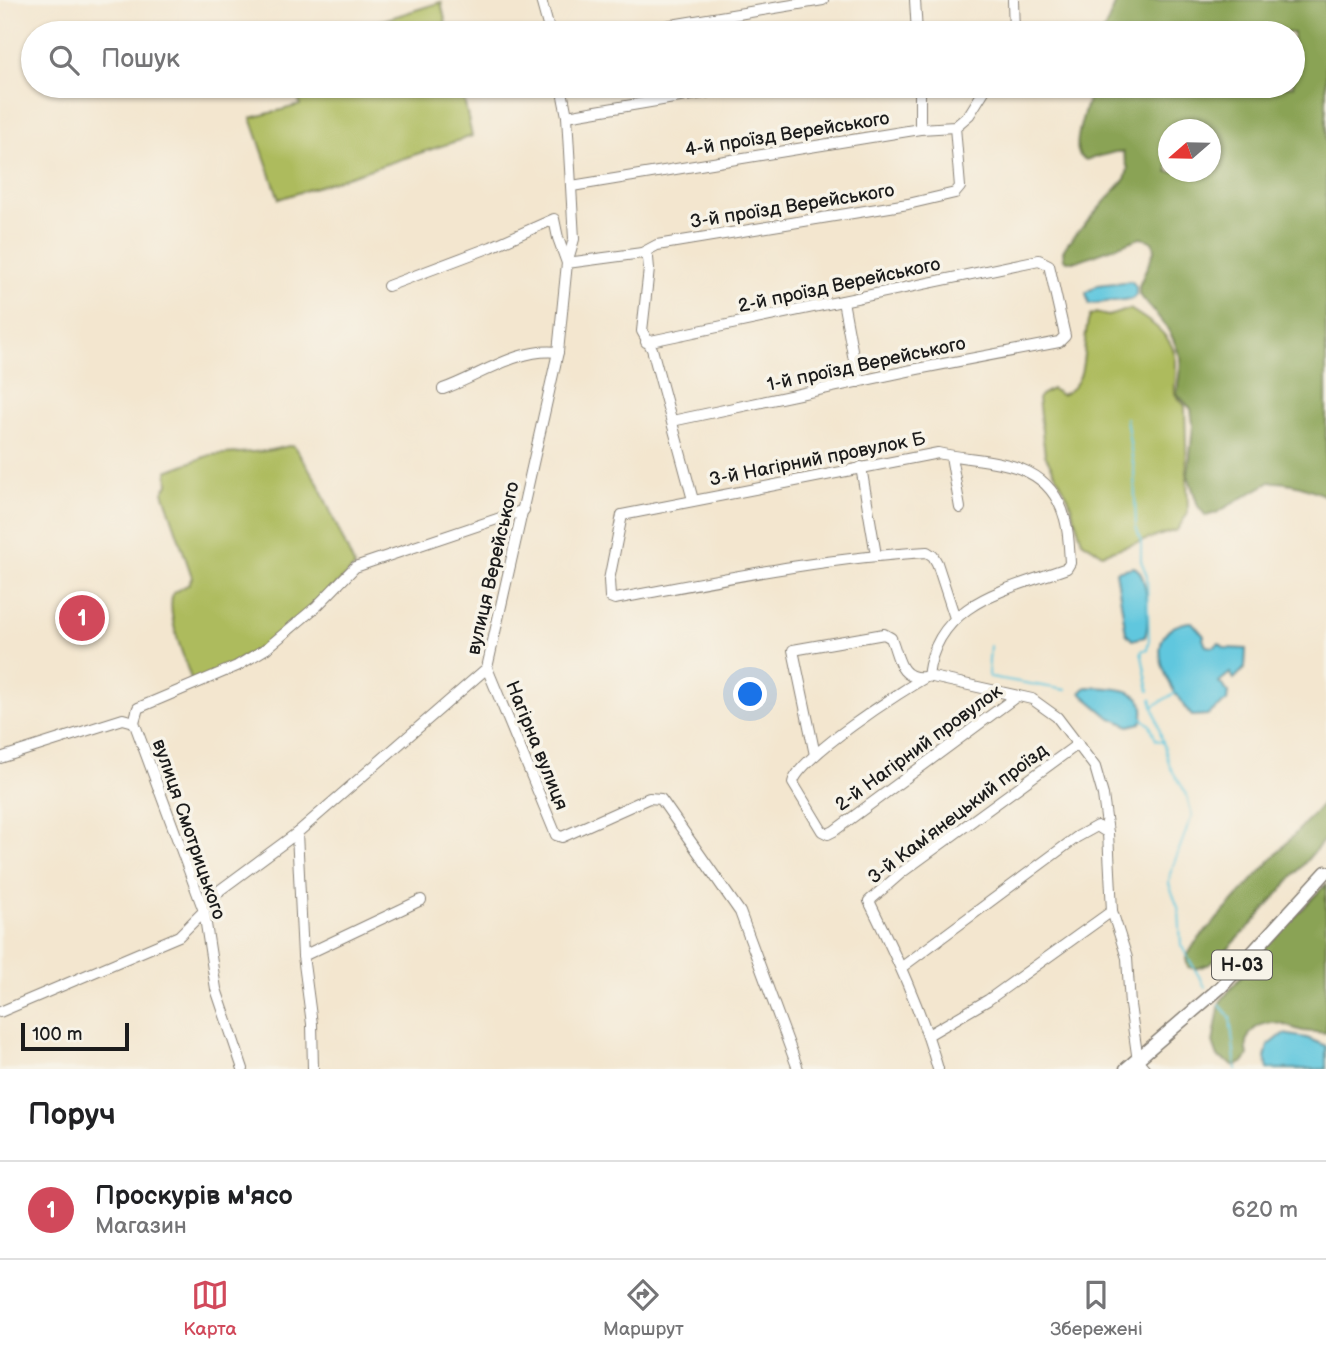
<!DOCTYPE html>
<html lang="uk">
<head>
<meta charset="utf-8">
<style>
	body { margin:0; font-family:"Balsamiq Sans",sans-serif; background:#f6f6f6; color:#202124 }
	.compass { position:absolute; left:1158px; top:119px; width:63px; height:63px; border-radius:50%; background:#fff; box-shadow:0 2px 5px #0004; rotate:250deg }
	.scale { position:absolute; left:21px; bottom:18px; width:108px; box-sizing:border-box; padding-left:7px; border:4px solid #1c1c1c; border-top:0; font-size:19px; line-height:24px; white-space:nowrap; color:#1c1c1c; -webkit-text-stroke:5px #f7f3e8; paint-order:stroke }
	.you { position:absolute; left:751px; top:695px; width:24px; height:24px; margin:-18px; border:5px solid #fff; border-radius:50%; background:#1a73e8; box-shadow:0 0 0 10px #1a73e833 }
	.badge { display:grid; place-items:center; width:46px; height:46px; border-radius:50%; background:#d1495b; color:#fff; font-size:23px; font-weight:700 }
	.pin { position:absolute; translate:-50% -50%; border:4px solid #fff; box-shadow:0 2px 7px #0006 }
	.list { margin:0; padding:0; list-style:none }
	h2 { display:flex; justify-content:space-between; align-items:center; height:91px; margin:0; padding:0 28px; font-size:30px }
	h2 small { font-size:23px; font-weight:400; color:#757577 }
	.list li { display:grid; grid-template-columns:46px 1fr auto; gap:21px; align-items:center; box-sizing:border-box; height:98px; padding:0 28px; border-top:2px solid #e0e0e0 }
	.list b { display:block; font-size:26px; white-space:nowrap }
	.list p { margin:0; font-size:23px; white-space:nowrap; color:#757577 }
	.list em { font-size:23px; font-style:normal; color:#757577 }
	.icon { flex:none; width:38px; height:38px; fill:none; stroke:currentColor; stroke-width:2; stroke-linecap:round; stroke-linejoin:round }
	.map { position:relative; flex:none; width:1326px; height:1069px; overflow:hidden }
	.search { position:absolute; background:#fff; box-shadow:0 2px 5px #0004; left:21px; right:21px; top:21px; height:77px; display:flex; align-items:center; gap:18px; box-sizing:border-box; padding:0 24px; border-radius:38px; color:#757577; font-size:26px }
	.sheet { height:189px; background:#fff }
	nav { display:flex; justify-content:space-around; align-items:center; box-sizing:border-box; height:98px; border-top:2px solid #e0e0e0; background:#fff; font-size:19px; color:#757577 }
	nav a { display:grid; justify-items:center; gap:4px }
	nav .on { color:#d1495b }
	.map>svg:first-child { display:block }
	.green { fill:#adbb5d; stroke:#646c3c; stroke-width:2 }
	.forest { fill:#8aa354; stroke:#536038; stroke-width:2; fill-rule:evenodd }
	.water { fill:#60c7de; stroke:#3e727d; stroke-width:2 }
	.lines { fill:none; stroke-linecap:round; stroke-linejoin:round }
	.stream { stroke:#60c7de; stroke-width:2 }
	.minor-casing { stroke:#888176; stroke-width:12 }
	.major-casing { stroke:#888176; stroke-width:15 }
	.minor { stroke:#fff; stroke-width:10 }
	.major { stroke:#fff; stroke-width:12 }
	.labels { text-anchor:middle; stroke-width:7; stroke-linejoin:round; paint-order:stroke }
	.shield { fill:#f7f3e8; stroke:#5e5c59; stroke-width:2 }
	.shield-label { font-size:18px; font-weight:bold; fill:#1c1c1c }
	.street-label { font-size:19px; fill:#1c1c1c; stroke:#f7f3e8 }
</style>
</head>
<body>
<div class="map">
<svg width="1326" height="1069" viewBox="0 0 1326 1069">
	<rect width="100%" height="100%" fill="#f7f3e8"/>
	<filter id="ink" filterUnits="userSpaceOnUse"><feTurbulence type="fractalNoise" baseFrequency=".0143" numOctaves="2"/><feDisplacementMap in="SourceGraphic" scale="14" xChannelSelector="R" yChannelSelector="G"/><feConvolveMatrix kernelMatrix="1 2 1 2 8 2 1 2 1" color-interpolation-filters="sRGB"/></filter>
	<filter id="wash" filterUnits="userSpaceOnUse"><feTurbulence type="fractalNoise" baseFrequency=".00686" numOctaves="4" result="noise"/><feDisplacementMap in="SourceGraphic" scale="28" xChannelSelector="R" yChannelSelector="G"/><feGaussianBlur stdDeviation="1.57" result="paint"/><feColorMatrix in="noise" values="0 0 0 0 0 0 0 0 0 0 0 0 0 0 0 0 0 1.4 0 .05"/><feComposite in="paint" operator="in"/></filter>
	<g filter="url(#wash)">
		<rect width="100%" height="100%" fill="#f3e6cf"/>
		<g class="green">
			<path d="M 441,2 L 448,33 L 342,33 Z"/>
			<path d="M 295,86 L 461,86 L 472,136 L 279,199 L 251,118 L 300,105 Z"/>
			<path d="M 1130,309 C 1148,320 1170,333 1175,355 C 1178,367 1174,382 1175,394 L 1185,406 L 1188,513 L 1177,530 L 1102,554 L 1082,541 L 1068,497 L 1045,455 L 1038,399 L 1041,395 L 1052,389 L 1061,395 C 1093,384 1079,340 1090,316 L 1096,313 L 1108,316 Z"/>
			<path d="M 293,445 L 317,481 L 355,567 L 286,634 L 193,685 C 186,662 165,615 173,593 L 189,584 L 192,577 L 163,492 L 168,484 L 167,471 L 210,455 L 266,451 Z"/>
		</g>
		<g class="forest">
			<path d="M 1117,0 L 1326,0 L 1326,496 C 1308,488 1290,481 1270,482 L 1216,513 L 1206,516 L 1198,506 L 1188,475 L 1193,425 L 1191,409 L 1177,394 L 1181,359 L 1173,339 L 1166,326 L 1139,294 L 1139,286 L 1155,249 C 1153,240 1148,239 1140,238 L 1077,261 L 1067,261 L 1064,259 L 1063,251 L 1068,243 L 1125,179 L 1128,169 L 1123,152 L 1115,152 L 1086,160 C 1081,157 1080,157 1078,152 C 1074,138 1088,101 1092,86 L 1293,86 L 1293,33 L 1103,33 ZM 1168,130 L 1210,130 L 1210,172 L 1168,172 Z"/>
			<path d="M 1326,800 L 1326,838 L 1254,922 L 1226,951 L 1210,964 L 1195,969 L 1188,967 L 1186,958 L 1195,943 Z"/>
			<path d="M 1326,884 L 1326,1033 C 1318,1032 1310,1032 1303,1031 C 1294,1029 1285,1024 1275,1023 C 1255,1022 1243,1035 1248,1055 L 1244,1062 L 1235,1066 L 1218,1057 L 1213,1043 L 1220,1002 L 1259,954 Z"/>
		</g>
		<g class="water">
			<path d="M 1132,281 L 1136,287 L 1136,295 L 1132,299 L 1089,304 L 1086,293 L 1098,285 Z"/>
			<path d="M 1134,567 C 1149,574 1150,624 1145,637 L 1132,640 L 1126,633 L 1116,571 Z"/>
			<path d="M 1189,622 L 1192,622 L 1204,636 L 1203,639 L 1206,646 L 1214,647 L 1219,643 L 1225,648 L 1246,649 L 1245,668 L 1234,679 L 1230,673 L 1219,682 L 1228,692 L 1227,701 L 1207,715 L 1192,716 C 1171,692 1134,631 1189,622 Z"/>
			<path d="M 1086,687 C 1109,688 1154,685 1141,723 L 1129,726 L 1109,717 L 1083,695 L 1081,692 Z"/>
			<path d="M 1283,1034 L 1307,1038 L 1326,1046 L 1326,1069 L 1268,1069 L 1265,1058 L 1268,1046 Z"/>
		</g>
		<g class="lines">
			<g class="stream">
				<path d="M 1126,418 L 1134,469 L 1136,527 L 1141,542 L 1141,561 L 1147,576 L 1149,640 L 1147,649 L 1141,651 L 1149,691"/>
				<path d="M 990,646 L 988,675 L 990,677 L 1066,690"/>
				<path d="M 1151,699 L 1170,767 L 1186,793 L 1192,815 L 1170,874 L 1169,884 L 1179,910 L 1181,945 L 1205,987"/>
				<path d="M 1154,706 L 1176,692"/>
				<path d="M 1142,718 L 1150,725 L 1156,740 L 1163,742"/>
				<path d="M 1219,1004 L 1230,1017 L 1236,1069"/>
			</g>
		</g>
	</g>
	<g filter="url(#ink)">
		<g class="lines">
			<defs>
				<g id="minor">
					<path d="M 541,0 L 550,33"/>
					<path d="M 915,0 L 917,33"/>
					<path d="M 1013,0 L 1014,33"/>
					<path d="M 623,33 L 823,0"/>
					<path d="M 920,86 L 920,129"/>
					<path d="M 567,116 L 745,86"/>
					<path d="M 572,186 L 920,129 L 955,127 L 969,115 L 987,86"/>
					<path d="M 642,253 L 648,258 L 649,269 L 642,331 L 652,349 L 658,371 L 693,500"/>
					<path d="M 388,286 L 491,247 L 554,219 L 558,238 L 567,263 L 642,253 L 657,245 L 908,204 L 955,193 L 960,187 L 955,127"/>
					<path d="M 843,301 L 858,382"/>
					<path d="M 646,342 L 1039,260 L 1049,265 L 1065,336 L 1059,342 L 917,369 L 672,421"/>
					<path d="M 443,389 C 480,376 518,347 558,352"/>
					<path d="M 951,456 L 960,508"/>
					<path d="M 861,467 L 876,555"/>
					<path d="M 955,618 L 937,563 L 933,556 L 927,552 C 821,558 718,580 615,599 L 610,597 L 609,580 L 622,515 L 938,453 C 988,464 1048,456 1065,519 C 1069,533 1069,548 1070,563 L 1067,568 C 1007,590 937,601 928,676 L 1032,699 L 1057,717 L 1095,767 L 1103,795 L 1108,833 L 1112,911 L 1127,958 L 1130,1005 L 1138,1061 L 1145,1069"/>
					<path d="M 487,668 L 556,835 L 562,837 L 649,798 L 661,799 L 740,912 L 798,1069"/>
					<path d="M 928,676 C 904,689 796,759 793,783 L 822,831 L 828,834 L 834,831 L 1017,696"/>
					<path d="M 134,722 L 204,911 L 216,989 L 243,1069"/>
					<path d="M 815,755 L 793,650 L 884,634 L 891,638 C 899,657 899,680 924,677"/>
					<path d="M 0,758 L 123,719 L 134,722 L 138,708 L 237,666 L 267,648 L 317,606 L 355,567 L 524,510"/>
					<path d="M 297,833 L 303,956 L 312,1024 L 313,1069"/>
					<path d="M 303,956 L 421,900"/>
					<path d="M 902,967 L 1077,837 L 1097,826 L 1108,833"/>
					<path d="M 0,1012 L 179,936 L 204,911 L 220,890 L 297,833 L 487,668 L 558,352 L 567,263 L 574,239 L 567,116 L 561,86"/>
					<path d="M 928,1035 L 988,1000 L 1112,911"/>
					<path d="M 938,1069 C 921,1009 896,956 869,901 L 901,873 L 1078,744"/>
				</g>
				<path id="major" d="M 1126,1069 L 1222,986 L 1326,872"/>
			</defs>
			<use href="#minor" class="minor-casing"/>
			<use href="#major" class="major-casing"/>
			<use href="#minor" class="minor"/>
			<use href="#major" class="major"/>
		</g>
	</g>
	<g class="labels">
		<rect class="shield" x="1212" y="950.5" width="60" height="29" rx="5"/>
		<g class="shield-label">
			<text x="1242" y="971">Н-03</text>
		</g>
		<g class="street-label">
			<text transform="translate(787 133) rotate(-9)" y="7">4-й проїзд Верейського</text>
			<text transform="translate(792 205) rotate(-9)" y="7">3-й проїзд Верейського</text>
			<text transform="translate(839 284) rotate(-12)" y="7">2-й проїзд Верейського</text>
			<text transform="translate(866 363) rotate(-12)" y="7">1-й проїзд Верейського</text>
			<text transform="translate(817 458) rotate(-11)" y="7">3-й Нагірний провулок Б</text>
			<text transform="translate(492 568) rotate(-77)" y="7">вулиця Верейського</text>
			<text transform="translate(538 745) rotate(68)" y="7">Нагірна вулиця</text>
			<text transform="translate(918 747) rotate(-36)" y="7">2-й Нагірний провулок</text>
			<text transform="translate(957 813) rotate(-37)" y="7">3-й Камʼянецький проїзд</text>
			<text transform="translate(190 829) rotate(71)" y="7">вулиця Смотрицького</text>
		</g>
	</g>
</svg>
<svg class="compass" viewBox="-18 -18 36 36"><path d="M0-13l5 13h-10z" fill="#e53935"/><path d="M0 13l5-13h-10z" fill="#757577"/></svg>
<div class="scale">100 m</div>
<div class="you"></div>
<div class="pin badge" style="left:82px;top:618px">1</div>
<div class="search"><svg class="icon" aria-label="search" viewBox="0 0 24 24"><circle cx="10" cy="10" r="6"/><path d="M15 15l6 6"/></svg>Пошук</div>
</div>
<section class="sheet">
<h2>Поруч<small></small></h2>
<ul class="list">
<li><span class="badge">1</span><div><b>Проскурів м'ясо</b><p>Магазин</p></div><em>620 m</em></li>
</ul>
</section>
<nav>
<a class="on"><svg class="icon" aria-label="map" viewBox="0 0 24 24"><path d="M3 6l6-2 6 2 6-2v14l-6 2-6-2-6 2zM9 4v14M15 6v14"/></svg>Карта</a>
<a><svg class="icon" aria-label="directions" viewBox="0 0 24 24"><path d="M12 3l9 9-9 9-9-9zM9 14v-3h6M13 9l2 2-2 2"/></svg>Маршрут</a>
<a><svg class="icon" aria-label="saved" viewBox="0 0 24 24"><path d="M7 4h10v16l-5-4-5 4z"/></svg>Збережені</a>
</nav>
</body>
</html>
